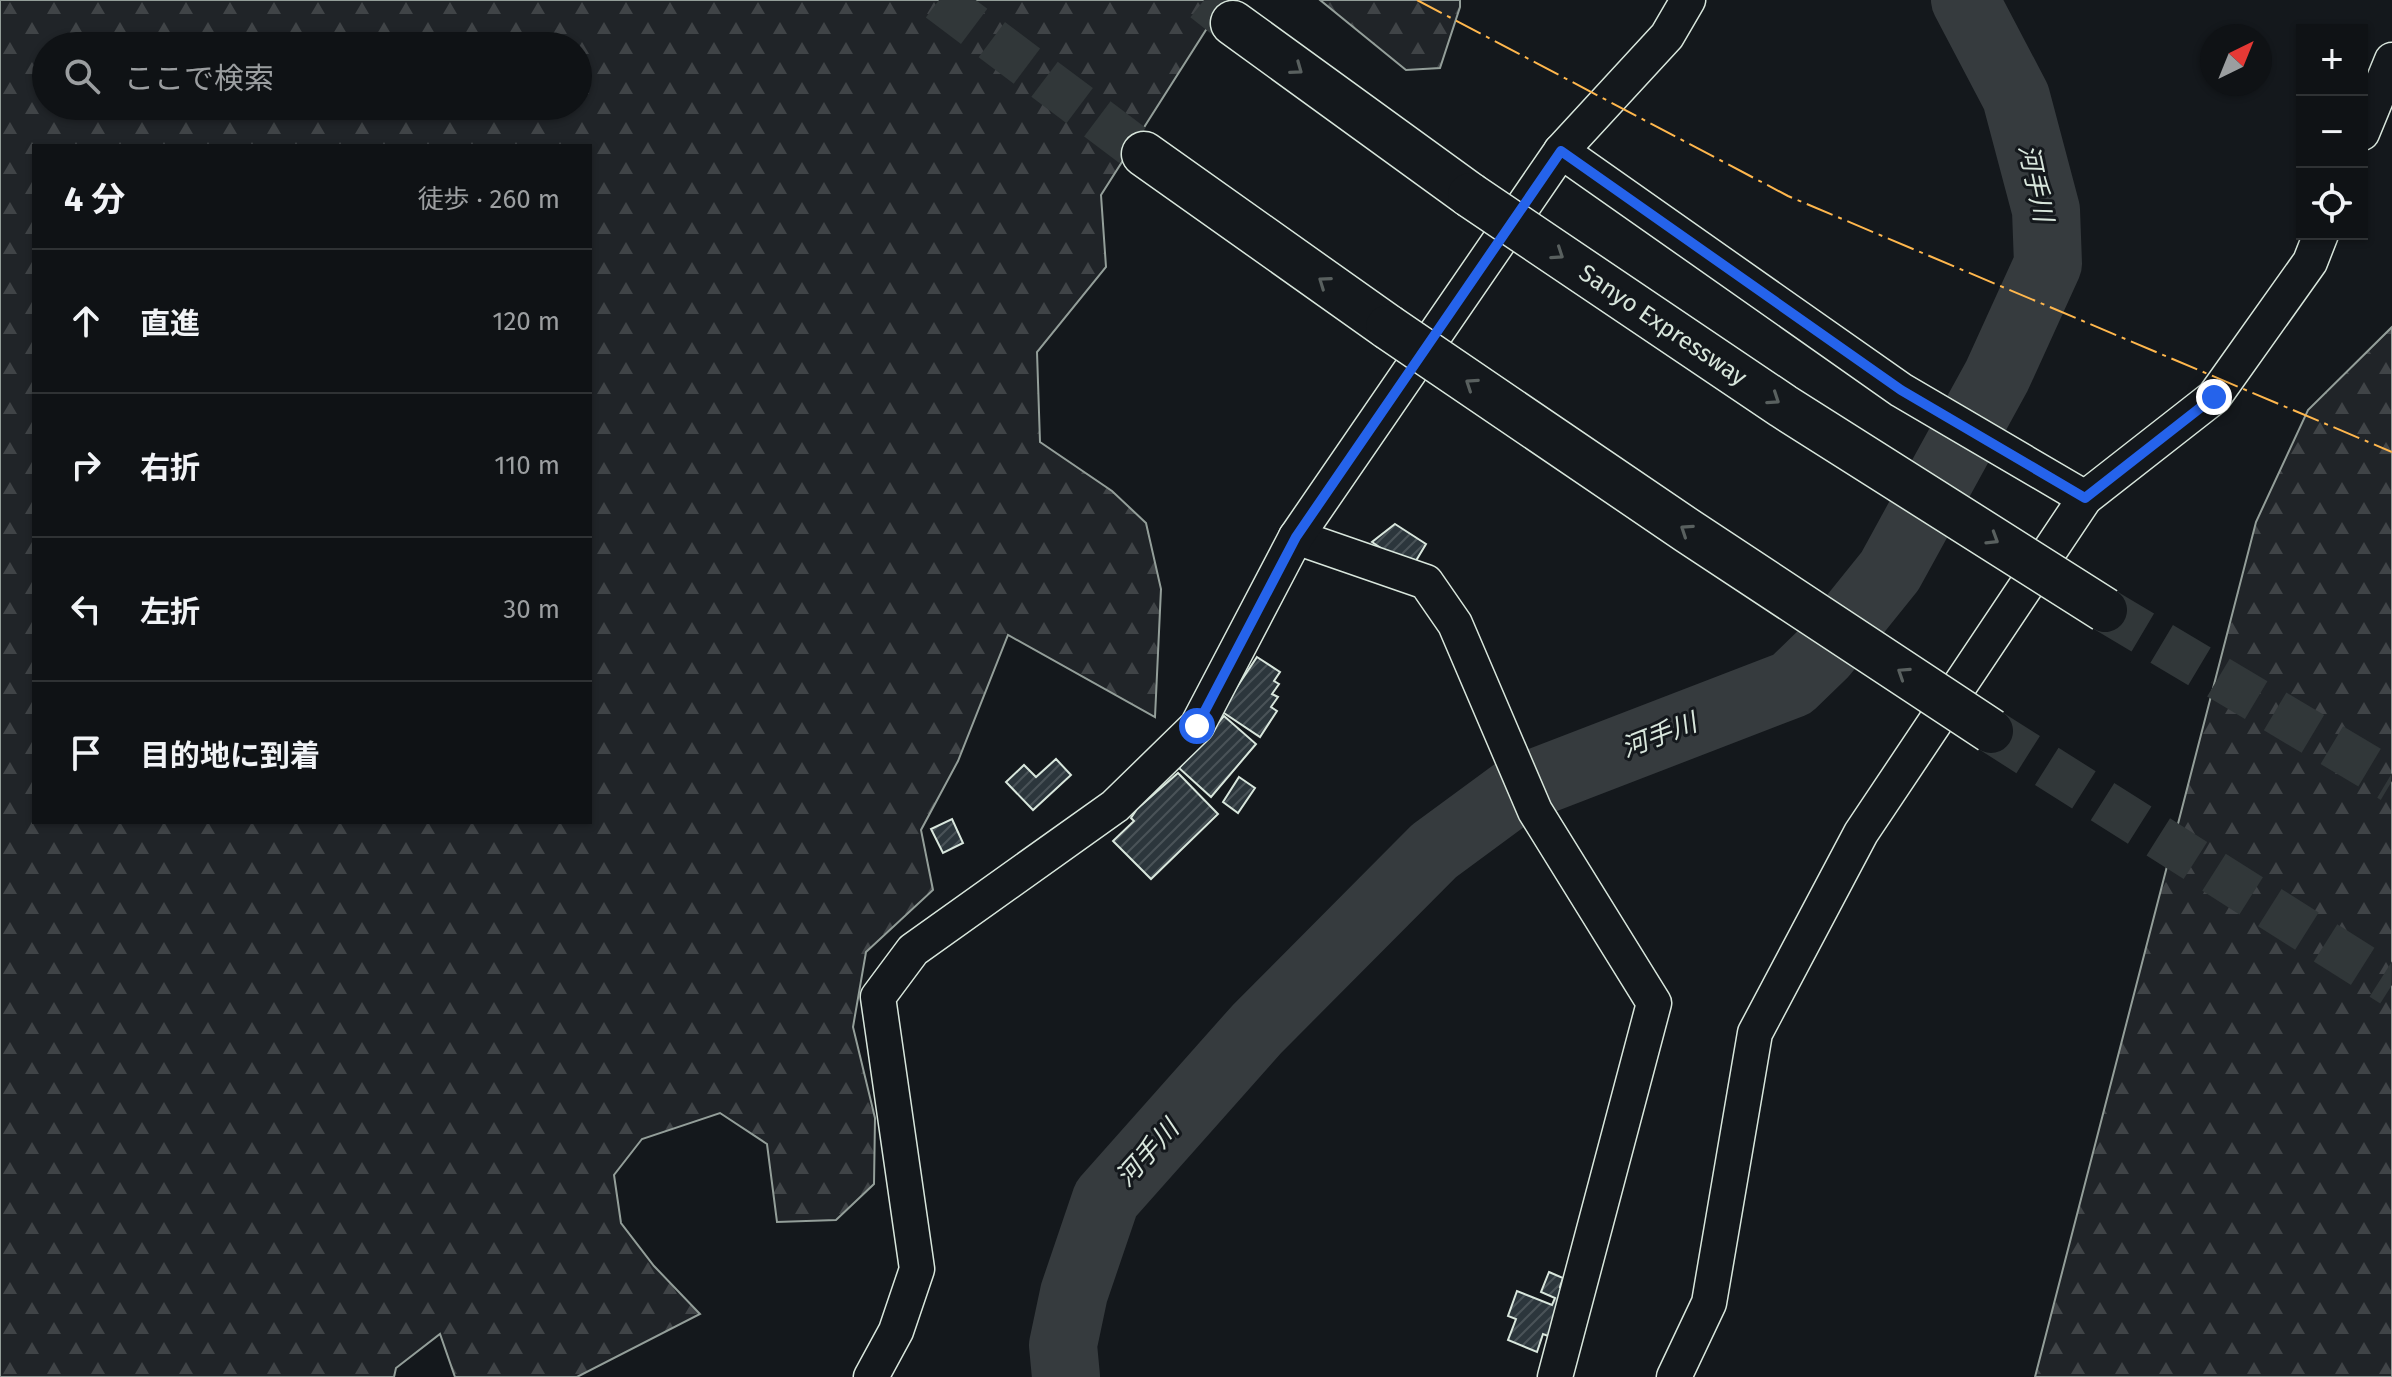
<!DOCTYPE html>
<html lang="ja">
<head>
<meta charset="utf-8">
<style>
	body { margin:0; font-family:"Fira Sans","Noto Sans JP",sans-serif; background:#1d2022; color:#f1f3f6 }
	.controls { position:absolute; right:24px; top:24px; display:grid; overflow:hidden; border-radius:0px; box-shadow:0 2px 6px #0004 }
	.controls button { width:72px; height:72px; display:grid; place-items:center; padding:0; border:0; border-bottom:2px solid #2f3234; background:#0f1215; color:#f1f3f6; font:40px sans-serif }
	.compass { position:absolute; left:2200px; top:24px; width:72px; height:72px; border-radius:50%; background:#0f1215; box-shadow:0 2px 6px #0004; rotate:43deg }
	.stop { position:absolute; width:24px; height:24px; margin:-18px; border:6px solid #2563eb; border-radius:50%; background:#fff }
	.stop.end { background:#2563eb; border-color:#fff; box-shadow:0 2px 8px #0008 }
	.list { margin:0; padding:0; list-style:none }
	h2 { display:flex; justify-content:space-between; align-items:center; height:104px; margin:0; padding:0 32px; font-size:34px }
	h2 small { font-size:26px; font-weight:400; color:#9b9ea0 }
	.list li { display:grid; grid-template-columns:52px 1fr auto; gap:24px; align-items:center; box-sizing:border-box; height:144px; padding:0 32px; border-top:2px solid #2f3234 }
	.list b { display:block; font-size:30px; white-space:nowrap }
	.list em { font-size:26px; font-style:normal; color:#9b9ea0 }
	.icon { flex:none; width:44px; height:44px; fill:none; stroke:currentColor; stroke-width:2; stroke-linecap:round; stroke-linejoin:round }
	.map { position:relative; flex:none; width:2392px; height:1377px; overflow:hidden }
	.search { position:absolute; background:#0f1215; box-shadow:0 2px 6px #0004; left:32px; top:32px; width:560px; height:88px; display:flex; align-items:center; gap:20px; box-sizing:border-box; padding:0 28px; border-radius:44px; color:#9b9ea0; font-size:30px }
	.panel { position:absolute; background:#0f1215; box-shadow:0 2px 6px #0004; left:32px; top:144px; width:560px; height:680px; border-radius:0px }
	.map>svg:first-child { display:block }
	.forest { fill:url(#forest-firs); stroke:#939e99; stroke-width:2; fill-rule:evenodd }
	.lines { fill:none; stroke-linecap:round; stroke-linejoin:round }
	.river { stroke:#363b3e; stroke-width:68 }
	.building { fill:url(#building-hatch); stroke:#d8e6dc; stroke-width:2 }
	.highway-tunnel { stroke:#313739; stroke-width:44; stroke-dasharray:44 22; stroke-linecap:butt }
	.street-casing { stroke:#d8e6dc; stroke-width:37 }
	.highway-casing { stroke:#d8e6dc; stroke-width:47 }
	.street { stroke:#14181c; stroke-width:34 }
	.highway { stroke:#14181c; stroke-width:44 }
	.highway-bridge-casing { stroke:#d8e6dc; stroke-width:47; stroke-linecap:butt }
	.highway-bridge { stroke:#14181c; stroke-width:44 }
	.power { stroke:#ffb74d; stroke-width:2; stroke-dasharray:28 6 4 6; stroke-linecap:butt }
	.oneway { stroke:#59605f }
	.route { stroke:#2563eb; stroke-width:10 }
	.labels { text-anchor:middle; stroke-width:6; stroke-linejoin:round; paint-order:stroke }
	.street-label { font-size:24px; fill:#d8e6dc; stroke:#14181c }
	.water-label { font-size:26px; font-style:italic; fill:#d8e6dc; stroke:#14181c }
</style>
</head>
<body>
<div class="map">
<svg width="2392" height="1377" viewBox="0 0 2392 1377">
	<defs>
		<pattern id="forest-firs" width="22" height="20" patternUnits="userSpaceOnUse" patternTransform="scale(2)"><rect width="22" height="20" fill="#202428"/><path d="M5 1l3.5 6h-7zM16 11l3.5 6h-7z" fill="#404447"/></pattern>
		<pattern id="building-hatch" width="6" height="6" patternUnits="userSpaceOnUse" patternTransform="scale(2)"><rect width="6" height="6" fill="#2c363c"/><path d="M-1 1l2-2M0 6l6-6M5 7l2-2" fill="none" stroke="#4a5358"/></pattern>
	</defs>
	<rect width="100%" height="100%" fill="#14181c"/>
	<g class="forest">
		<path d="M 0,0 L 1225,0 L 1101,195 L 1106,267 L 1037,352 L 1040,442 L 1112,491 L 1146,523 L 1161,589 L 1155,717 L 1008,635 L 958,761 L 921,830 L 933,890 L 866,952 L 853,1027 L 875,1118 L 874,1184 L 836,1220 L 777,1222 L 767,1144 L 720,1113 L 642,1139 L 614,1175 L 621,1223 L 654,1266 L 700,1314 L 577,1377 L 455,1377 L 440,1334 L 396,1368 L 394,1377 L 0,1377 ZM 46,46 L 578,46 L 578,106 L 46,106 ZM 34,146 L 590,146 L 590,822 L 34,822 Z"/>
		<path d="M 1320,0 L 1460,0 L 1460,7 L 1440,68 L 1406,70 Z"/>
		<path d="M 2392,327 L 2392,1377 L 2035,1377 L 2256,522 L 2308,410 Z"/>
	</g>
	<g class="lines">
		<path class="river" d="M 1066,1377 L 1063,1345 L 1074,1293 L 1106,1199 L 1257,1029 L 1434,851 L 1517,790 L 1792,684 L 1824,653 L 1890,571 L 1997,376 L 2048,264 L 2046,210 L 2016,97 L 1965,0"/>
	</g>
	<g class="building">
		<path d="M 1395,524 L 1426,544 L 1414,564 L 1400,555 L 1397,559 L 1372,542 Z"/>
		<path d="M 1257,657 L 1280,672 L 1274,681 L 1279,684 L 1272,694 L 1278,697 L 1271,707 L 1277,711 L 1260,737 L 1221,711 Z"/>
		<path d="M 1224,716 L 1256,744 L 1211,797 L 1179,768 Z"/>
		<path d="M 1056,759 L 1071,775 L 1033,810 L 1006,782 L 1024,765 L 1036,777 Z"/>
		<path d="M 1178,773 L 1218,814 L 1151,879 L 1113,841 L 1134,821 L 1131,818 L 1137,809 Z"/>
		<path d="M 1239,777 L 1255,788 L 1238,813 L 1223,802 Z"/>
		<path d="M 952,819 L 963,843 L 943,853 L 931,829 Z"/>
		<path d="M 1549,1272 L 1563,1278 L 1560,1287 L 1566,1289 L 1548,1336 L 1543,1334 L 1537,1352 L 1508,1340 L 1516,1319 L 1508,1316 L 1517,1291 L 1552,1305 L 1555,1298 L 1541,1292 Z"/>
	</g>
	<g class="lines">
		<g class="highway-tunnel">
			<path d="M 939,0 L 1144,154"/>
			<path d="M 1204,0 L 1233,23"/>
			<path d="M 2105,610 L 2392,781"/>
			<path d="M 1991,731 L 2392,985"/>
		</g>
		<defs>
			<g id="street">
				<path d="M 2362,133 L 2392,60"/>
				<path d="M 1561,151 L 1901,390 L 2085,498"/>
				<path d="M 1296,537 L 1426,582 L 1455,624 L 1535,811 L 1654,1003 L 1555,1377"/>
				<path d="M 871,1377 L 896,1331 L 917,1269 L 878,997 L 913,950 L 1115,806 L 1197,726 L 1296,537 L 1561,151 L 1667,36 L 1688,0"/>
				<path d="M 1674,1377 L 1709,1303 L 1755,1033 L 1861,833 L 2085,498 L 2214,397 L 2310,262 L 2321,234"/>
			</g>
			<g id="highway">
				<path d="M 1233,23 L 1470,195"/>
				<path d="M 1144,154 L 1388,327"/>
			</g>
		</defs>
		<use href="#street" class="street-casing"/>
		<use href="#highway" class="highway-casing"/>
		<use href="#street" class="street"/>
		<use href="#highway" class="highway"/>
		<defs>
			<g id="highway-bridge">
				<path d="M 1470,195 L 1783,406 L 2105,610"/>
				<path d="M 1388,327 L 1688,531 L 1991,731"/>
			</g>
		</defs>
		<use href="#highway-bridge" class="highway-bridge-casing"/>
		<use href="#highway-bridge" class="highway-bridge"/>
		<path class="power" d="M 1417,0 L 1788,196 L 2392,452"/>
	</g>
	<defs><path id="oneway-chevron" d="M-2-3.5L2.5 0L-2 3.5" fill="none" stroke-width="1.6" stroke-linecap="round" stroke-linejoin="round" transform="scale(2)"/></defs>
	<g class="oneway">
		<use href="#oneway-chevron" transform="translate(1297 69) rotate(36)"/>
		<use href="#oneway-chevron" transform="translate(1558 254) rotate(34)"/>
		<use href="#oneway-chevron" transform="translate(1324 282) rotate(-145)"/>
		<use href="#oneway-chevron" transform="translate(1471 384) rotate(-146)"/>
		<use href="#oneway-chevron" transform="translate(1774 399) rotate(34)"/>
		<use href="#oneway-chevron" transform="translate(1686 530) rotate(-146)"/>
		<use href="#oneway-chevron" transform="translate(1993 539) rotate(32)"/>
		<use href="#oneway-chevron" transform="translate(1903 673) rotate(-147)"/>
	</g>
	<g class="lines">
		<path class="route" d="M 1197,726 L 1296,537 L 1561,151 L 1901,390 L 2085,498 L 2214,397"/>
	</g>
	<g class="labels">
		<g class="street-label">
			<text transform="translate(1663 325) rotate(34)" y="8">Sanyo Expressway</text>
		</g>
		<g class="water-label">
			<text transform="translate(2036 183) rotate(78)" y="9">河手川</text>
			<text transform="translate(1659 735) rotate(-21)" y="9">河手川</text>
			<text transform="translate(1147 1153) rotate(-48)" y="9">河手川</text>
		</g>
	</g>
</svg>
<div class="controls">
<button>+</button>
<button>−</button>
<button><svg class="icon" aria-label="locate" viewBox="0 0 24 24"><circle cx="12" cy="12" r="6"/><path d="M12 2v4M12 18v4M2 12h4M18 12h4"/></svg></button>
</div>
<svg class="compass" viewBox="-18 -18 36 36"><path d="M0-13l5 13h-10z" fill="#e53935"/><path d="M0 13l5-13h-10z" fill="#9b9ea0"/></svg>
<div class="stop" style="left:1197px;top:726px"></div>
<div class="stop end" style="left:2214px;top:397px"></div>
<div class="search"><svg class="icon" aria-label="search" viewBox="0 0 24 24"><circle cx="10" cy="10" r="6"/><path d="M15 15l6 6"/></svg>ここで検索</div>
<section class="panel">
<h2>4 分<small>徒歩 · 260 m</small></h2>
<ul class="list">
<li><svg class="icon" aria-label="ahead" viewBox="0 0 24 24"><path d="M12 20V5M6 11l6-6 6 6"/></svg><div><b>直進</b></div><em>120 m</em></li>
<li><svg class="icon" aria-label="right" viewBox="0 0 24 24"><path d="M7 20v-9h11M14 6l5 5-5 5"/></svg><div><b>右折</b></div><em>110 m</em></li>
<li><svg class="icon" aria-label="left" viewBox="0 0 24 24"><path d="M17 20v-9H6M10 6l-5 5 5 5"/></svg><div><b>左折</b></div><em>30 m</em></li>
<li><svg class="icon" aria-label="arrive" viewBox="0 0 24 24"><path d="M6 21V4h12l-3 4 3 4H6"/></svg><div><b>目的地に到着</b></div></li>
</ul>
</section>
</div>
</body>
</html>
